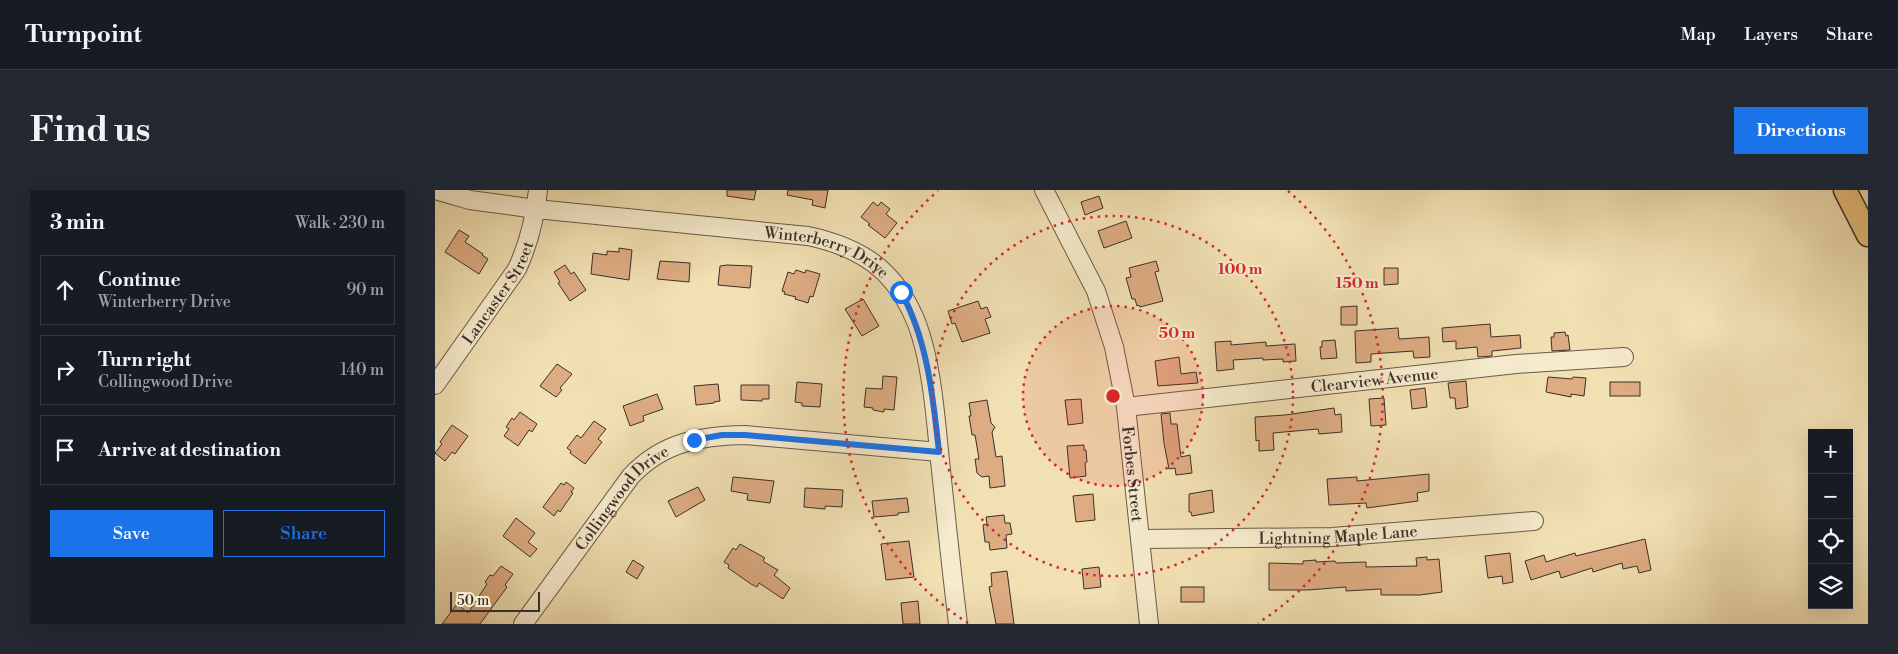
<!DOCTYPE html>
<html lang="en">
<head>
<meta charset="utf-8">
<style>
	body { margin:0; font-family:"Libre Bodoni",serif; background:#242831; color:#f1f3f6 }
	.controls { position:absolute; right:15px; bottom:15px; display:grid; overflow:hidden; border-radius:0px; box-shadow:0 5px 20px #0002 }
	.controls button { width:45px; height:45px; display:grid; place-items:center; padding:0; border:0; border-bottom:1px solid #363941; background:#171b24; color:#f1f3f6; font:25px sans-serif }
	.scale { position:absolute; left:15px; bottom:12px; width:90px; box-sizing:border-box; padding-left:5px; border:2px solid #3c2f29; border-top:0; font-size:14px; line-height:18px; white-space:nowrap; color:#3c2f29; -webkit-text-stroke:4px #f6ebcd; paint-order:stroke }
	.stop { position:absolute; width:15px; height:15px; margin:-11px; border:4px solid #1a73e8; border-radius:50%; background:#fff }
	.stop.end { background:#1a73e8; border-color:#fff; box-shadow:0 1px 5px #0008 }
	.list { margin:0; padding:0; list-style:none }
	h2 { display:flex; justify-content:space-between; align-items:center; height:65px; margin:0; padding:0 20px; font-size:21px }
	h2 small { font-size:16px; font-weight:400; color:#9ea1a6 }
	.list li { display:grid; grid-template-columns:32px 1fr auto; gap:15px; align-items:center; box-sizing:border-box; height:70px; margin:0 10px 10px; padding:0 10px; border:1px solid #363941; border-radius:0px }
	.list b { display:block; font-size:19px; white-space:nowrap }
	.list p { margin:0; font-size:16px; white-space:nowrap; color:#9ea1a6 }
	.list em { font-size:16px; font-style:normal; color:#9ea1a6 }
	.actions { display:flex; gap:10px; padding:15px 20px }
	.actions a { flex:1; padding:11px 0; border:1px solid #1a73e8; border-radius:0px; text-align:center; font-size:18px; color:#1a73e8 }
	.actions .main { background:#1a73e8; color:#fff }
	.icon { flex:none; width:28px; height:28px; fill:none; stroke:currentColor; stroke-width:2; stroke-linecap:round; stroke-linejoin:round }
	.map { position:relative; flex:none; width:1433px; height:434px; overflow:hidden; border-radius:0px }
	header { display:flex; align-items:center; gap:30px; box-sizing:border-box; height:70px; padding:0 25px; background:#171b24; border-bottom:1px solid #363941 }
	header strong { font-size:24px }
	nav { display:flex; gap:28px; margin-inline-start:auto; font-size:18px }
	.intro { display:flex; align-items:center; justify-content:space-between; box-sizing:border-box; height:120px; padding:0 30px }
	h1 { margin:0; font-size:35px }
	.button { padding:12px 22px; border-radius:0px; background:#1a73e8; color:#fff; font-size:18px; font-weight:700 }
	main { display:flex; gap:30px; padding:0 30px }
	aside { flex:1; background:#171b24; border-radius:0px; box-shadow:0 5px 20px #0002 }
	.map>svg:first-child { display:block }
	.building { fill:#ddac82; stroke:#3c2f29 }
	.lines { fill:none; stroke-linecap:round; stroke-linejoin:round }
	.minor-casing { stroke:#695b4b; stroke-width:20 }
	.major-casing { stroke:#3c2f29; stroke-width:25 }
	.minor { stroke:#f6ebcd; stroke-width:18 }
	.major { stroke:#e8c079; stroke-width:22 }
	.route { stroke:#1a73e8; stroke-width:6 }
	.ring { fill:none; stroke:#d62828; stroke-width:2.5; stroke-dasharray:2.5 5 }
	.labels { text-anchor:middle; stroke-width:4; stroke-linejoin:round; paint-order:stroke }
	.street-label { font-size:16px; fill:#3c2f29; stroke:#f6ebcd }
	.centre { fill:#d62828; stroke:#f6ebcd; stroke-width:2.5 }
	.ring-label { font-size:15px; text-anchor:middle; font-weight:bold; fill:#d62828; stroke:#f6ebcd; stroke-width:4; stroke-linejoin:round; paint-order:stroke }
</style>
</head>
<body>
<header>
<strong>Turnpoint</strong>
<nav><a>Map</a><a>Layers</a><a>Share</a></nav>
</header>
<div class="intro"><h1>Find us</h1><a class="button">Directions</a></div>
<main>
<aside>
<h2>3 min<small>Walk · 230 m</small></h2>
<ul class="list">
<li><svg class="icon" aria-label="ahead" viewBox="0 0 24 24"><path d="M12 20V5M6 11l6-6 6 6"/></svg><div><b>Continue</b><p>Winterberry Drive</p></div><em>90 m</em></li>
<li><svg class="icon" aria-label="right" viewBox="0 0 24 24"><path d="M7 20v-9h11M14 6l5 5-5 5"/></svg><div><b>Turn right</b><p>Collingwood Drive</p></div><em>140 m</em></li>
<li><svg class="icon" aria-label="arrive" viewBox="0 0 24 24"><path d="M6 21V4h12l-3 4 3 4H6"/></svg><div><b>Arrive at destination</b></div></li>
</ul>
<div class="actions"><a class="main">Save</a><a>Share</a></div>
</aside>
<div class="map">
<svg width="1433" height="434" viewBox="0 0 1433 434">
	<rect width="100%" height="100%" fill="#f1e0b2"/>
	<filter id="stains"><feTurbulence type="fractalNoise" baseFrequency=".004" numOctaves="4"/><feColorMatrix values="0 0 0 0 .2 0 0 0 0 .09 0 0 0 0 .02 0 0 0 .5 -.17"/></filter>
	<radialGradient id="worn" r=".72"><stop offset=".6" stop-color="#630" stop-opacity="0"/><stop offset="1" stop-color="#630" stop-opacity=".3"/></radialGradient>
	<g class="building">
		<path d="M 292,0 L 321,0 L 319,10 L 292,6 Z"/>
		<path d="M 353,0 L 393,0 L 390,18 L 377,15 L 378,10 L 352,5 Z"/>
		<path d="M 664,6 L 668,18 L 650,25 L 646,12 Z"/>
		<path d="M 438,12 L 443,16 L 446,12 L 455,19 L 451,24 L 462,33 L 450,48 L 433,35 L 435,34 L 426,27 Z"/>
		<path d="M 691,31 L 697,48 L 669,58 L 663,41 Z"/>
		<path d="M 24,40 L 34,46 L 30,52 L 48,64 L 47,65 L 53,69 L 44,84 L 10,62 Z"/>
		<path d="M 184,58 L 197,60 L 194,90 L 156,84 L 158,63 L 172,65 L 172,61 L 184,62 Z"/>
		<path d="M 225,71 L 255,73 L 254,92 L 222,89 Z"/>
		<path d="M 721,71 L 724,81 L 720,82 L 728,111 L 705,117 L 704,115 L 702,116 L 700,109 L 697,109 L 691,88 L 696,87 L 694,78 Z"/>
		<path d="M 130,75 L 136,84 L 139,82 L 151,100 L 135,111 L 123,93 L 125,92 L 119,82 Z"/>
		<path d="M 292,75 L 317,76 L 315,98 L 283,95 L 285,76 Z"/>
		<path d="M 949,78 L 963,78 L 963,94 L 949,95 Z"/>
		<path d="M 361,80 L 370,83 L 371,80 L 385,84 L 378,107 L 375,106 L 373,113 L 360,109 L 361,107 L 349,104 L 350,102 L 347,101 L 353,82 L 359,84 Z"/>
		<path d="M 428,109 L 444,136 L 427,146 L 410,119 Z"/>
		<path d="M 543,111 L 546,119 L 552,117 L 556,127 L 550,129 L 555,143 L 527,152 L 520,133 L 517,134 L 513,121 Z"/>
		<path d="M 922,116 L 922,135 L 906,135 L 906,117 Z"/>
		<path d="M 1055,134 L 1056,147 L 1085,145 L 1086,158 L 1057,161 L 1057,166 L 1043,167 L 1042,157 L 1021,159 L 1021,151 L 1008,152 L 1007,138 Z"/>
		<path d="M 963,138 L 964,149 L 994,147 L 995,167 L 979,168 L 978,161 L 936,164 L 936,172 L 921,173 L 920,141 Z"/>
		<path d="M 1130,142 L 1131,146 L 1133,145 L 1135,160 L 1117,161 L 1116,147 L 1119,147 L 1119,143 Z"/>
		<path d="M 900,150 L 902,168 L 886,169 L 885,157 L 887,157 L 887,151 Z"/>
		<path d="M 796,151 L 796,155 L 831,152 L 831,156 L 860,154 L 861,171 L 848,172 L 848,169 L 828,170 L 828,168 L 798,170 L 799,179 L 782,181 L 780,152 Z"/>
		<path d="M 744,167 L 746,184 L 761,182 L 763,193 L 723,196 L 720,171 Z"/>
		<path d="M 122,174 L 137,184 L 125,198 L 127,200 L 121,207 L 105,196 Z"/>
		<path d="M 448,186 L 462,187 L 459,220 L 449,219 L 449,222 L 438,220 L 438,218 L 429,217 L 431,198 L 447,199 Z"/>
		<path d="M 1113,187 L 1137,189 L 1138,187 L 1151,188 L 1149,206 L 1136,204 L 1136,207 L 1111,202 Z"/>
		<path d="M 1031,191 L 1033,217 L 1021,219 L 1020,208 L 1015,208 L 1013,193 Z"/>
		<path d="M 362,192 L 387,194 L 385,217 L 367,216 L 367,213 L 360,212 Z"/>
		<rect x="1175" y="192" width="30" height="14"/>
		<path d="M 283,194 L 285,211 L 279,212 L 279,213 L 261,215 L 259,196 Z"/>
		<path d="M 306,195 L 334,195 L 334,209 L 327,209 L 327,211 L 306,210 Z"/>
		<path d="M 990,198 L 992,217 L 977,219 L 975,200 Z"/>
		<path d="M 222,204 L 228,219 L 208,226 L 209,231 L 195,236 L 188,216 Z"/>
		<path d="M 949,208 L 951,235 L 936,236 L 934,209 Z"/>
		<path d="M 646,209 L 648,233 L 633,235 L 630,210 Z"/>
		<path d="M 552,210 L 556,233 L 560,237 L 557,242 L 561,267 L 567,266 L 570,296 L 555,298 L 554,286 L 547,287 L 542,283 L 540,269 L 544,269 L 540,245 L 537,245 L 534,226 L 536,226 L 534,213 Z"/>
		<path d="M 899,218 L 900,225 L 906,224 L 907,242 L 884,244 L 883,239 L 838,243 L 839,260 L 824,261 L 824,250 L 821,251 L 820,227 L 850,225 Z"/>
		<path d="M 85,222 L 102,234 L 97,242 L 94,240 L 83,256 L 69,246 L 74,239 L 71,237 L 77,228 L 79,230 Z"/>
		<path d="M 735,223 L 736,234 L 742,234 L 746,267 L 755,265 L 757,283 L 741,285 L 740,278 L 734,279 L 729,253 L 726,224 Z"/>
		<path d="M 159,231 L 171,239 L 163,249 L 167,252 L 150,274 L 135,263 L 136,261 L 132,258 L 142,245 L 146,248 Z"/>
		<path d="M 17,235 L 33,246 L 20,264 L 17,262 L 10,271 L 0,263 L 7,254 L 5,252 Z"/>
		<path d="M 649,255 L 649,260 L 651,260 L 652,272 L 650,273 L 651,286 L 635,288 L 632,256 Z"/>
		<path d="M 994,284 L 994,301 L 982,303 L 983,311 L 932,318 L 931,313 L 894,315 L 892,289 L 922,287 L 922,291 Z"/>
		<path d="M 298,287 L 339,291 L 335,313 L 312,310 L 313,304 L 296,301 Z"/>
		<path d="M 131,292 L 139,298 L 136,302 L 138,303 L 125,322 L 123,320 L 119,326 L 108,317 L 126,293 L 129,295 Z"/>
		<path d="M 263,297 L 270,310 L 241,327 L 233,311 Z"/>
		<path d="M 370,298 L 408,300 L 407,317 L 390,316 L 390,319 L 369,317 Z"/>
		<path d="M 777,300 L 779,322 L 757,326 L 756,322 L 754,322 L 754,304 Z"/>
		<path d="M 658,304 L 660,330 L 641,332 L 638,306 Z"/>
		<path d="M 472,308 L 474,322 L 463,323 L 463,325 L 439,327 L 437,311 Z"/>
		<path d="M 569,325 L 570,333 L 575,333 L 577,344 L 571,345 L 572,358 L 555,360 L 554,352 L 550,352 L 548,335 L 552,334 L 551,327 Z"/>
		<path d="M 81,328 L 100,343 L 93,352 L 102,359 L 95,367 L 68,346 Z"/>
		<path d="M 1210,349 L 1216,380 L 1204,383 L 1202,376 L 1188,379 L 1187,373 L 1158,382 L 1157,378 L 1126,388 L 1124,381 L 1096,390 L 1090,371 L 1109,365 L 1111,372 L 1140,363 L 1141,366 Z"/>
		<path d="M 474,351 L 479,387 L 451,390 L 446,354 Z"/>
		<path d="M 305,354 L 330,368 L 328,370 L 329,372 L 343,380 L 339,385 L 355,398 L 348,409 L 324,393 L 322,397 L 316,394 L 293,378 L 294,375 L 289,372 L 298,358 L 301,360 Z"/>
		<path d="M 1075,363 L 1078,392 L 1068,394 L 1067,386 L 1053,388 L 1050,366 Z"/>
		<path d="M 992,367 L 992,370 L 1004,369 L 1007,402 L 985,405 L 946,405 L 946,399 L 911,401 L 911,397 L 873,400 L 834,400 L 834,373 L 868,374 L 868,371 L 881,370 L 881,372 L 900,371 L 901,373 L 931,372 L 931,377 L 982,376 L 981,368 Z"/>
		<path d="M 198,370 L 209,377 L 202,389 L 191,382 Z"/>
		<path d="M 66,376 L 78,384 L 70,395 L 72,397 L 45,434 L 7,434 L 22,414 L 33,423 L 52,394 L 50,392 L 55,385 L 58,386 Z"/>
		<path d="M 664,377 L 666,397 L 649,399 L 647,379 Z"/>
		<path d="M 572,381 L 579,434 L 561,434 L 554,397 L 557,396 L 556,383 Z"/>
		<rect x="746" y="397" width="23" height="15"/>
		<path d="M 483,411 L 485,434 L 468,434 L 466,413 Z"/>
	</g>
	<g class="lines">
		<defs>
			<g id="minor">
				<path id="s1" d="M 0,0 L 35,10 L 101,19 L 373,46 C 401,52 429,62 450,83 C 464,97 475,116 482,134 C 496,171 500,221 504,261 C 510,319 516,376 523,434"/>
				<path id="s2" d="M 609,0 L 661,101 L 679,157 L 691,217 L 714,434"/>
				<path id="s3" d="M 0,195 L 82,79 C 94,53 100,29 103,0"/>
				<path id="s4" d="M 691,217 L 1081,174 L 1189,167"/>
				<path id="s5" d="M 705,349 L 897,347 L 1099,331"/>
				<path id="s6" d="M 88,434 L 196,286 C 228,252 265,246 310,245 L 504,262"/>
			</g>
			<path id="major" d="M 1410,0 L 1433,45"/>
		</defs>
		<use href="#minor" class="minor-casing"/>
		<use href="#major" class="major-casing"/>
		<use href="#minor" class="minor"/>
		<use href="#major" class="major"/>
	</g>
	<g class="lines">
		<path class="route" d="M 259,250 L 287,245 L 310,245 L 504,262 C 498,208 493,151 466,102"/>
	</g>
	<circle cx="678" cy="206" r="90" fill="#d62828" fill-opacity=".12"/>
	<g class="ring">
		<circle cx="678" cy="206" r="90"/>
		<circle cx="678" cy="206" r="180"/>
		<path d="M533 433A269 269 0 0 1 503 1M853 1A269 269 0 0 1 823 433"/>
	</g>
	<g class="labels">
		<g class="street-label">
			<text dy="6" stroke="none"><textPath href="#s1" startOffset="399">Winterberry Drive</textPath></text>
			<text dy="6" stroke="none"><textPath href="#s3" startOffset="112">Lancaster Street</textPath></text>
			<text dy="6" stroke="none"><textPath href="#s4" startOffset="250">Clearview Avenue</textPath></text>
			<text dy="6" stroke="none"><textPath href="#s2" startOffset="301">Forbes Street</textPath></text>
			<text dy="6" stroke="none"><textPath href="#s6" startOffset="161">Collingwood Drive</textPath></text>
			<text dy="6" stroke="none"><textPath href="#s5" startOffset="198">Lightning Maple Lane</textPath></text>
		</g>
	</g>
	<circle cx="678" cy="206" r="8" class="centre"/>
	<g class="ring-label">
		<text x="805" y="84">100 m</text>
		<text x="922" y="98">150 m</text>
		<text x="742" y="148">50 m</text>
	</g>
	<rect width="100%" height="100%" filter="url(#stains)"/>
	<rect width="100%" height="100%" fill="url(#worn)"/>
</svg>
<div class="controls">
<button>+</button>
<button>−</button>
<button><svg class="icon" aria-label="locate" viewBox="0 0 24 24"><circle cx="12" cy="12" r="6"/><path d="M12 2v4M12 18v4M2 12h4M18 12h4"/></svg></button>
<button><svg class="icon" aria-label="layers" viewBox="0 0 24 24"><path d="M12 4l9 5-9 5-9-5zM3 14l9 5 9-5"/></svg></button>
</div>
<div class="scale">50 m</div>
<div class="stop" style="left:466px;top:102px"></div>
<div class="stop end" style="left:259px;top:250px"></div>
</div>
</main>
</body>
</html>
